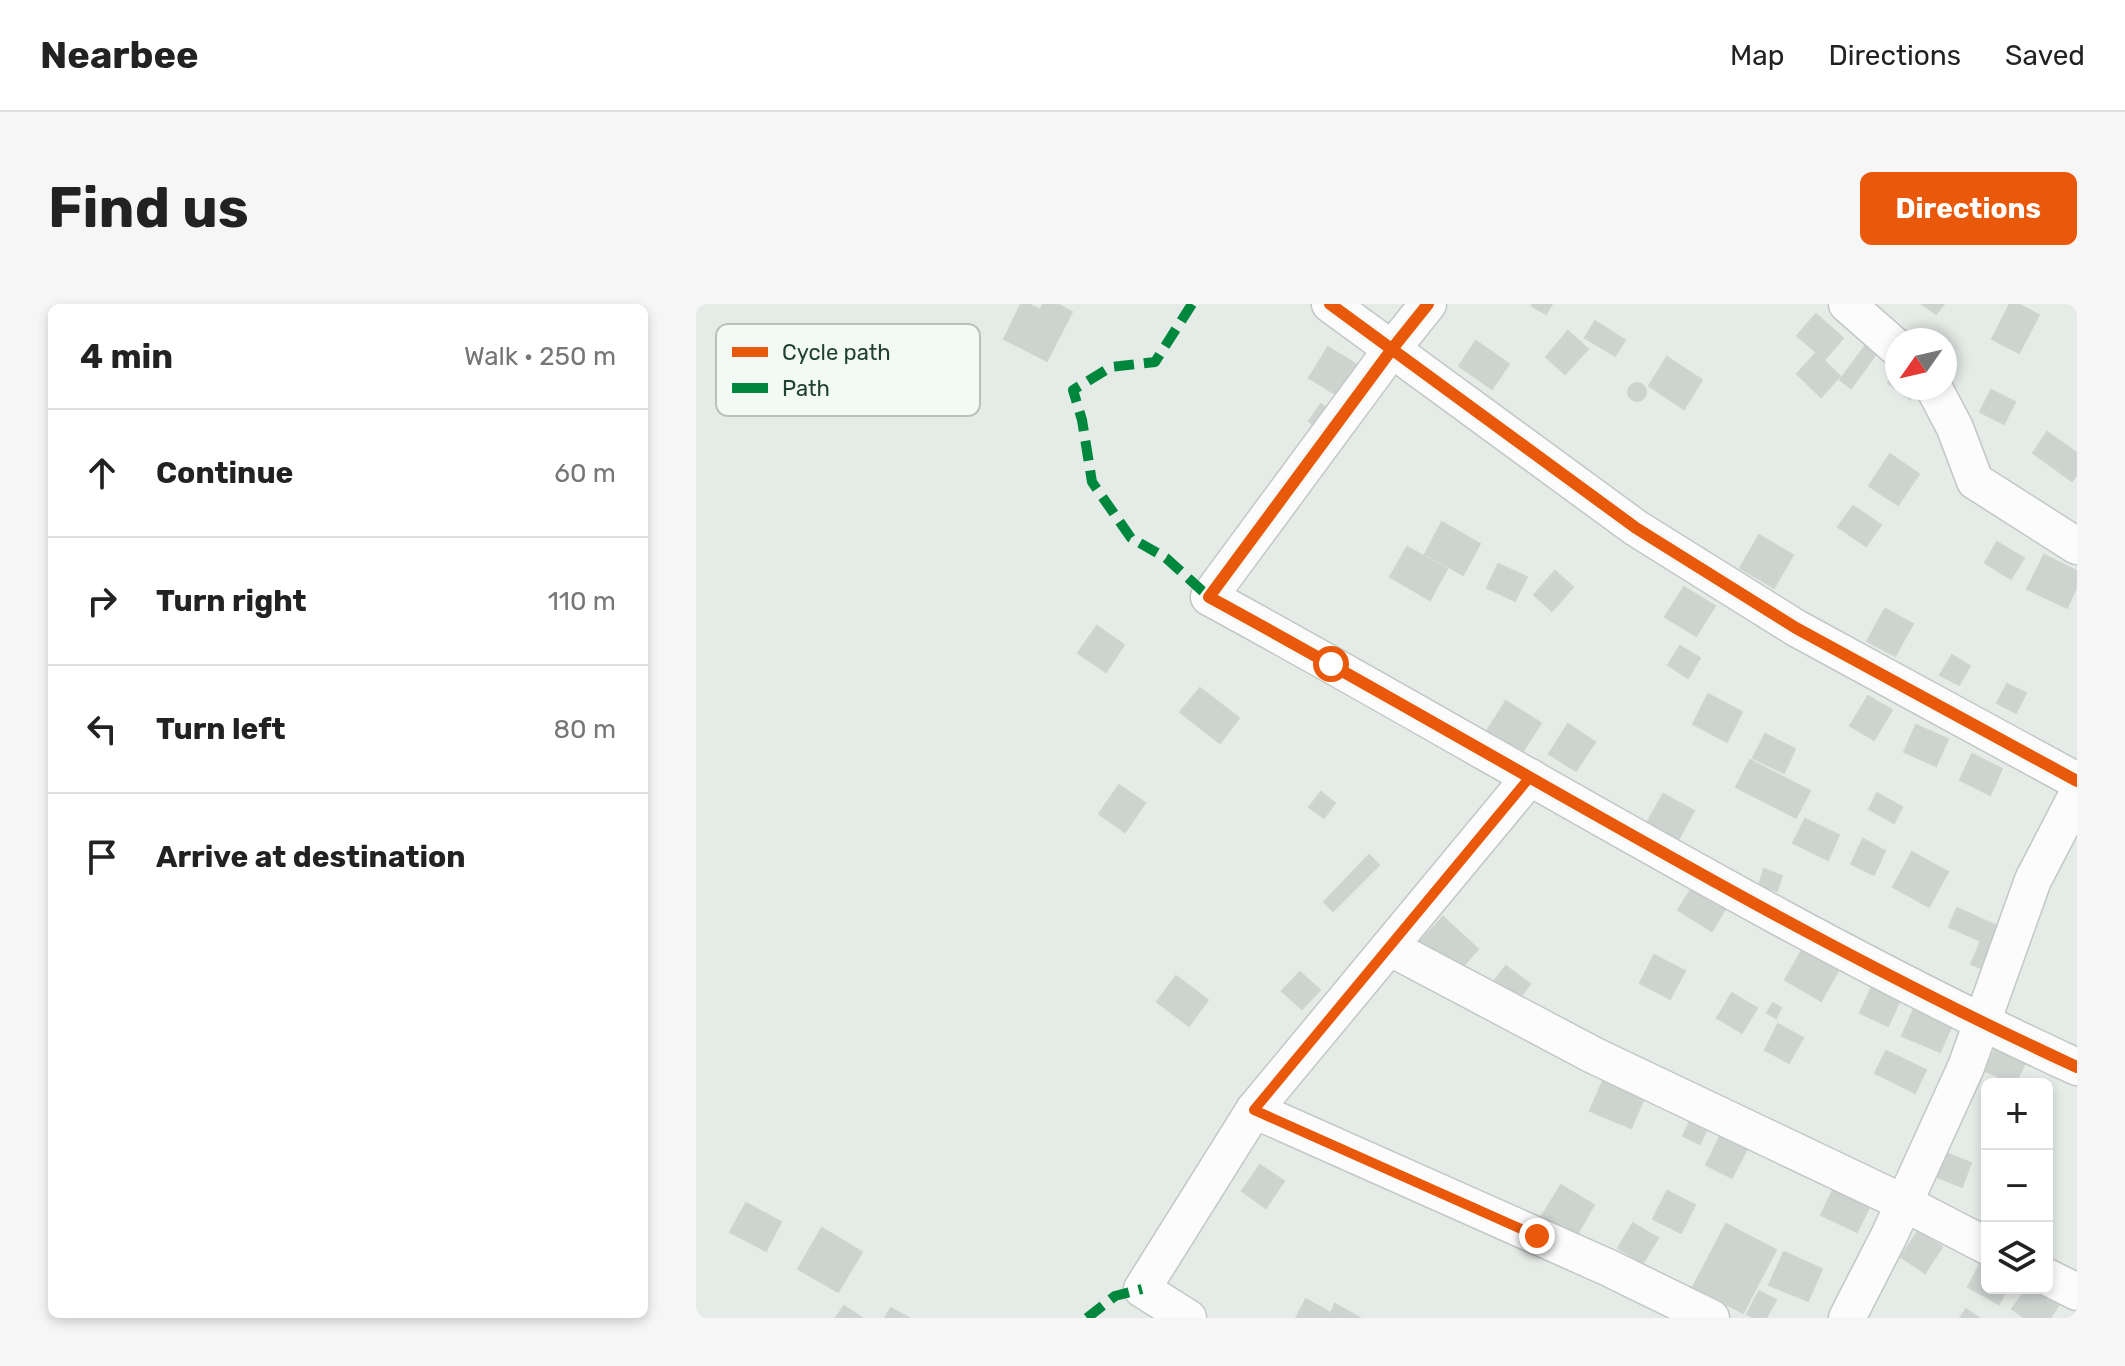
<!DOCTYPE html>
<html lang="en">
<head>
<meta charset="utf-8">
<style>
	body { margin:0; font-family:Rubik,sans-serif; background:#f6f6f6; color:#222 }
	.controls { position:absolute; right:24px; bottom:24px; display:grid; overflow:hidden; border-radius:12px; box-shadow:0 4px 12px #0003 }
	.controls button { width:72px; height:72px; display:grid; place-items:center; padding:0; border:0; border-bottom:2px solid #e0e0e0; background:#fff; color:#222; font:40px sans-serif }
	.compass { position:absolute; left:1189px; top:24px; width:72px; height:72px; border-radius:50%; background:#fff; box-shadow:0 4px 12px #0003; rotate:236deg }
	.stop { position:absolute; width:24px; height:24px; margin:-18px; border:6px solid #ea580c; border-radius:50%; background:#fff }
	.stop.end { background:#ea580c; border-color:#fff; box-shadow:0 2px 8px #0008 }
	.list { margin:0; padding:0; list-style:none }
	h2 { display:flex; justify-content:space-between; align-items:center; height:104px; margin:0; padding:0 32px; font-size:34px }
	h2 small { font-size:26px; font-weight:400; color:#767676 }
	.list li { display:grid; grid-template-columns:52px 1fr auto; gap:24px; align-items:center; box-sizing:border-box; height:128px; padding:0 32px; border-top:2px solid #e0e0e0 }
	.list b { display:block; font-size:30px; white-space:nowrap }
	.list em { font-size:26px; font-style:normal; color:#767676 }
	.icon { flex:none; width:44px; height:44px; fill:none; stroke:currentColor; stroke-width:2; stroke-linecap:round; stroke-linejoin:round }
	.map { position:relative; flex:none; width:1381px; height:1014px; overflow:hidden; border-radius:12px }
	header { display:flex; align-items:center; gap:48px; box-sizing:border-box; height:112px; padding:0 40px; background:#fff; border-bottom:2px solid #e0e0e0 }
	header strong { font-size:38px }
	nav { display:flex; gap:44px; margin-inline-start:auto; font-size:28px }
	.intro { display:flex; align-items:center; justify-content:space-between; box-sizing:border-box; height:192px; padding:0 48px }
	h1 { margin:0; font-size:56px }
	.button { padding:20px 36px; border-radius:12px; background:#ea580c; color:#fff; font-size:28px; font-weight:700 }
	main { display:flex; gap:48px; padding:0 48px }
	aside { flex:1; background:#fff; border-radius:12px; box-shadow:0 4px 12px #0003 }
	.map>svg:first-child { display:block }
	.building { fill:#cdd4d0; stroke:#ced4d0; stroke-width:2 }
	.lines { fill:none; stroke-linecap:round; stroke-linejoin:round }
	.minor-casing { stroke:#c2c8c4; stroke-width:39 }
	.minor { stroke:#fbfcfb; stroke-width:36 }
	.quiet { stroke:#00873e; stroke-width:10; stroke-dasharray:20 10; stroke-linecap:butt }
	.cycleway-casing { stroke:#f3faf5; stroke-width:17 }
	.cycleway { stroke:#e8590c; stroke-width:12 }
	.route { stroke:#ea580c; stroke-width:10 }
	.key { fill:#f3faf5; stroke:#b4c2ba; stroke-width:2 }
	.key-label { font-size:22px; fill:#204032 }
</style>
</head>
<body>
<header>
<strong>Nearbee</strong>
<nav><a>Map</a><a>Directions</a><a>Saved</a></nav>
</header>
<div class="intro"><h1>Find us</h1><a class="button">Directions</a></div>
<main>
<aside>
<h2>4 min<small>Walk · 250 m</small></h2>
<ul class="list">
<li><svg class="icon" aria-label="ahead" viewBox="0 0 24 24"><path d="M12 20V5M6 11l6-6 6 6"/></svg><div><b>Continue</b></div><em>60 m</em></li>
<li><svg class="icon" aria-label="right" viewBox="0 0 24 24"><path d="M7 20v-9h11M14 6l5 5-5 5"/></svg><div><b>Turn right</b></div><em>110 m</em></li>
<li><svg class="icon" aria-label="left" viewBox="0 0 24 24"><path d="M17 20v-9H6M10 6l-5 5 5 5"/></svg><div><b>Turn left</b></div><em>80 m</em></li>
<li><svg class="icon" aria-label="arrive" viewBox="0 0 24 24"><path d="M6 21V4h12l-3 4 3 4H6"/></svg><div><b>Arrive at destination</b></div></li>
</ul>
</aside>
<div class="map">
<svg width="1381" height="1014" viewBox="0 0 1381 1014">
	<rect width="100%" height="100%" fill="#e5ebe7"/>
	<g class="building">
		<path d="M 325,0 L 332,0 L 344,6 L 347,0 L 361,0 L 376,8 L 351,57 L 308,35 Z"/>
		<path d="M 837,0 L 856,0 L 850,10 L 836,2 Z"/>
		<path d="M 1226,0 L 1248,0 L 1240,10 Z"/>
		<path d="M 1314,0 L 1322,0 L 1343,11 L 1323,49 L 1296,35 Z"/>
		<path d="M 1120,10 L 1147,34 L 1129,55 L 1101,32 Z"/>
		<path d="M 899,17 L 929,36 L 919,52 L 889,34 Z"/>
		<path d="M 872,27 L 892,45 L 869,70 L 850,53 Z"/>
		<path d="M 780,37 L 813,60 L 796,85 L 763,62 Z"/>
		<path d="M 1170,41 L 1181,49 L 1155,84 L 1144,76 Z"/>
		<path d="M 632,43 L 663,62 L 644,93 L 613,74 Z"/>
		<path d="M 1120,49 L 1144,72 L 1125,93 L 1101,70 Z"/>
		<path d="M 971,53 L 1006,76 L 988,105 L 953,82 Z"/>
		<path d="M 1201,65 L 1201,84 L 1221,84 L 1214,95 L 1192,79 Z"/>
		<circle cx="941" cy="88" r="9"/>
		<path d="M 1295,86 L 1319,98 L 1308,120 L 1284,108 Z"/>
		<path d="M 625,100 L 640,111 L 626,128 L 613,117 Z"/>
		<path d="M 1351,128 L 1381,149 L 1381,170 L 1376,177 L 1337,149 Z"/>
		<path d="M 1194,150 L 1223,170 L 1202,201 L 1173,182 Z"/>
		<path d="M 1157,202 L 1185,221 L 1170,242 L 1142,223 Z"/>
		<path d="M 746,218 L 784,240 L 767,271 L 729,250 Z"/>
		<path d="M 1063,231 L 1097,251 L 1078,284 L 1044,264 Z"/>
		<path d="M 1301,238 L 1328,254 L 1315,275 L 1289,259 Z"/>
		<path d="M 711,243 L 751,265 L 734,296 L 694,273 Z"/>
		<path d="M 1348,251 L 1381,267 L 1381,282 L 1371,304 L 1331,285 Z"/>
		<path d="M 802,260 L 831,273 L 819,297 L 791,284 Z"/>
		<path d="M 859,267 L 877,283 L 856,307 L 838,291 Z"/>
		<path d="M 988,283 L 1019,302 L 1000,332 L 969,313 Z"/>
		<path d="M 1189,305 L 1217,320 L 1199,352 L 1171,337 Z"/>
		<path d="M 401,322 L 428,341 L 410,368 L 382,349 Z"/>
		<path d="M 984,342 L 1004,354 L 992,374 L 972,361 Z"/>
		<path d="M 1256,351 L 1274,362 L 1263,381 L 1244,371 Z"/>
		<path d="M 1311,380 L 1330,389 L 1320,409 L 1301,399 Z"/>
		<path d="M 504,384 L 543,414 L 524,439 L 484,408 Z"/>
		<path d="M 1012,390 L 1046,408 L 1031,438 L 997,420 Z"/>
		<path d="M 1172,392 L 1196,406 L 1178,436 L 1154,422 Z"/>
		<path d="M 810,397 L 845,419 L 824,452 L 789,430 Z"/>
		<path d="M 872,420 L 899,438 L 880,467 L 853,450 Z"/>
		<path d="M 1220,421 L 1252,435 L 1240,462 L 1208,448 Z"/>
		<path d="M 1069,430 L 1099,445 L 1088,469 L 1057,454 Z"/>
		<path d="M 1276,450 L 1306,465 L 1294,491 L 1264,476 Z"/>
		<path d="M 1054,456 L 1114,487 L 1100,514 L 1040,483 Z"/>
		<path d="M 423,481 L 449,499 L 429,528 L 403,510 Z"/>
		<path d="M 625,488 L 639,499 L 628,514 L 613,503 Z"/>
		<path d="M 1181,489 L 1206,503 L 1198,519 L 1173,505 Z"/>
		<path d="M 967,490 L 998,507 L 981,538 L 950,521 Z"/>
		<path d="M 1109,515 L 1143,531 L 1132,556 L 1097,539 Z"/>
		<path d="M 1167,535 L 1189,547 L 1178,571 L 1155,560 Z"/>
		<path d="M 1216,548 L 1252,568 L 1233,603 L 1197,583 Z"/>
		<path d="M 673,551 L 683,561 L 637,607 L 628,598 Z"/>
		<path d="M 1068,565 L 1086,572 L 1081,587 L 1063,581 Z"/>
		<path d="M 1001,576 L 1034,597 L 1016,627 L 982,606 Z"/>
		<path d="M 1261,604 L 1310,626 L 1292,667 L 1275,660 L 1285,637 L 1253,623 Z"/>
		<path d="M 747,613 L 782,645 L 759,671 L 723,639 Z"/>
		<path d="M 1109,641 L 1145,662 L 1125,697 L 1089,676 Z"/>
		<path d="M 958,651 L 989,667 L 974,695 L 944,679 Z"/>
		<path d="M 810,662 L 834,680 L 817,703 L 793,684 Z"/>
		<path d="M 604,668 L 624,686 L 606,705 L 586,687 Z"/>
		<path d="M 480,672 L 512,696 L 493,722 L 461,698 Z"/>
		<path d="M 1178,678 L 1206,692 L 1192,722 L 1164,709 Z"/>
		<path d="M 1036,689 L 1061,704 L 1046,729 L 1021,714 Z"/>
		<path d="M 1077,699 L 1085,704 L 1080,714 L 1071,709 Z"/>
		<path d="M 1219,702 L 1257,719 L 1244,748 L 1206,732 Z"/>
		<path d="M 1082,720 L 1107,734 L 1093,759 L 1069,746 Z"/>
		<path d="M 1300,743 L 1330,757 L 1319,780 L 1289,767 Z"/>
		<path d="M 1190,747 L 1230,766 L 1219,789 L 1179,769 Z"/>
		<path d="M 909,772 L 950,790 L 935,824 L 894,807 Z"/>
		<path d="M 993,819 L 1010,827 L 1004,840 L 987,832 Z"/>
		<path d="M 1026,828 L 1053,841 L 1036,874 L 1010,861 Z"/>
		<path d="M 1245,847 L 1275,859 L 1266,883 L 1236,871 Z"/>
		<path d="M 564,861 L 588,877 L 570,904 L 546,887 Z"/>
		<path d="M 865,881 L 898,901 L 880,932 L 846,912 Z"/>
		<path d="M 1138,884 L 1174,902 L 1161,928 L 1125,911 Z"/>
		<path d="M 971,887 L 999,901 L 985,929 L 957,915 Z"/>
		<path d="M 50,899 L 85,918 L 70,947 L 34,928 Z"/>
		<path d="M 937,919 L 962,934 L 947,959 L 922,944 Z"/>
		<path d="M 1030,920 L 1080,946 L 1047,1009 L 997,983 Z"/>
		<path d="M 126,924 L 166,948 L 142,988 L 102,965 Z"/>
		<path d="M 1222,927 L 1246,943 L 1229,969 L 1205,953 Z"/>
		<path d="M 1088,948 L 1126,965 L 1112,997 L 1073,981 Z"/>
		<path d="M 1285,958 L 1291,961 L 1291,984 L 1311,984 L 1303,1000 L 1272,983 Z"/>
		<path d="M 1331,984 L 1337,984 L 1362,1002 L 1354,1014 L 1329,1014 L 1316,1005 Z"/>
		<path d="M 1063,987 L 1080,996 L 1070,1014 L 1058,1014 L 1051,1010 Z"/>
		<path d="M 610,995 L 635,1009 L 639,1000 L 664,1014 L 600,1014 Z"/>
		<path d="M 148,1002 L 166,1014 L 140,1014 Z"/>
		<path d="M 195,1004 L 213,1014 L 189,1014 Z"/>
		<path d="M 1270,1005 L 1283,1014 L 1264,1014 Z"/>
	</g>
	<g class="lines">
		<defs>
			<g id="minor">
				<path d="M 634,0 L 940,224 L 1100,324 L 1381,477"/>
				<path d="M 732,0 L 696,45 L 513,293 C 802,450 1082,626 1381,763"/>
				<path d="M 1151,0 L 1201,44"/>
				<path d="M 1238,84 L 1259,124 L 1279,177 L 1381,242"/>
				<path d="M 693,643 L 897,751 L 1208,899 L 1291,942"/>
				<path d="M 558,806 L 834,473"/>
				<path d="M 1351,973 L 1381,988"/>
				<path d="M 492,1014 L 446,985 L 558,806 L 913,964 L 1015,1014"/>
				<path d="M 1151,1014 L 1193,932 L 1270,763 L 1337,576 L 1381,491"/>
			</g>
		</defs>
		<use href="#minor" class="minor-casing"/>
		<use href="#minor" class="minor"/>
		<g class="quiet">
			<path d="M 496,0 L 459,58 L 415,63 L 377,86 L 386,116 L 396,178 L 435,234 L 470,254 L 513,293"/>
			<path d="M 391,1014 L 419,992 L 446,985"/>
		</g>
		<defs>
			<g id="cycleway">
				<path d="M 634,0 L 940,224 L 1100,324 L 1381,477"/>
				<path d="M 732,0 L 696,45 L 513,293 C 802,450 1082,626 1381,763"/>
			</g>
		</defs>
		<use href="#cycleway" class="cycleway-casing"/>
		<use href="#cycleway" class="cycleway"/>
	</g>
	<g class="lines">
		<path class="route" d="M 635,360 L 834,473 L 558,806 L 841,932"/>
	</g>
	<rect x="20" y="20" width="264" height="92" rx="12" class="key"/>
	<rect x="36" y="43" width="36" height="10" fill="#e8590c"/>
	<rect x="36" y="79" width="36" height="10" fill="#00873e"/>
	<g class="key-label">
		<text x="86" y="56">Cycle path</text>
		<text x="86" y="92">Path</text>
	</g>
</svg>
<div class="controls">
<button>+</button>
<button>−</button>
<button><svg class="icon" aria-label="layers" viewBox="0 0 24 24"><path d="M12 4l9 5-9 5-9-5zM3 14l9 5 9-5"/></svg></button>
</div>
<svg class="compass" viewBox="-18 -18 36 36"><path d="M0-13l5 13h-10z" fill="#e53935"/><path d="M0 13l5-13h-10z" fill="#767676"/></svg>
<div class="stop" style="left:635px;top:360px"></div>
<div class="stop end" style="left:841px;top:932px"></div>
</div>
</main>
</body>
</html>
